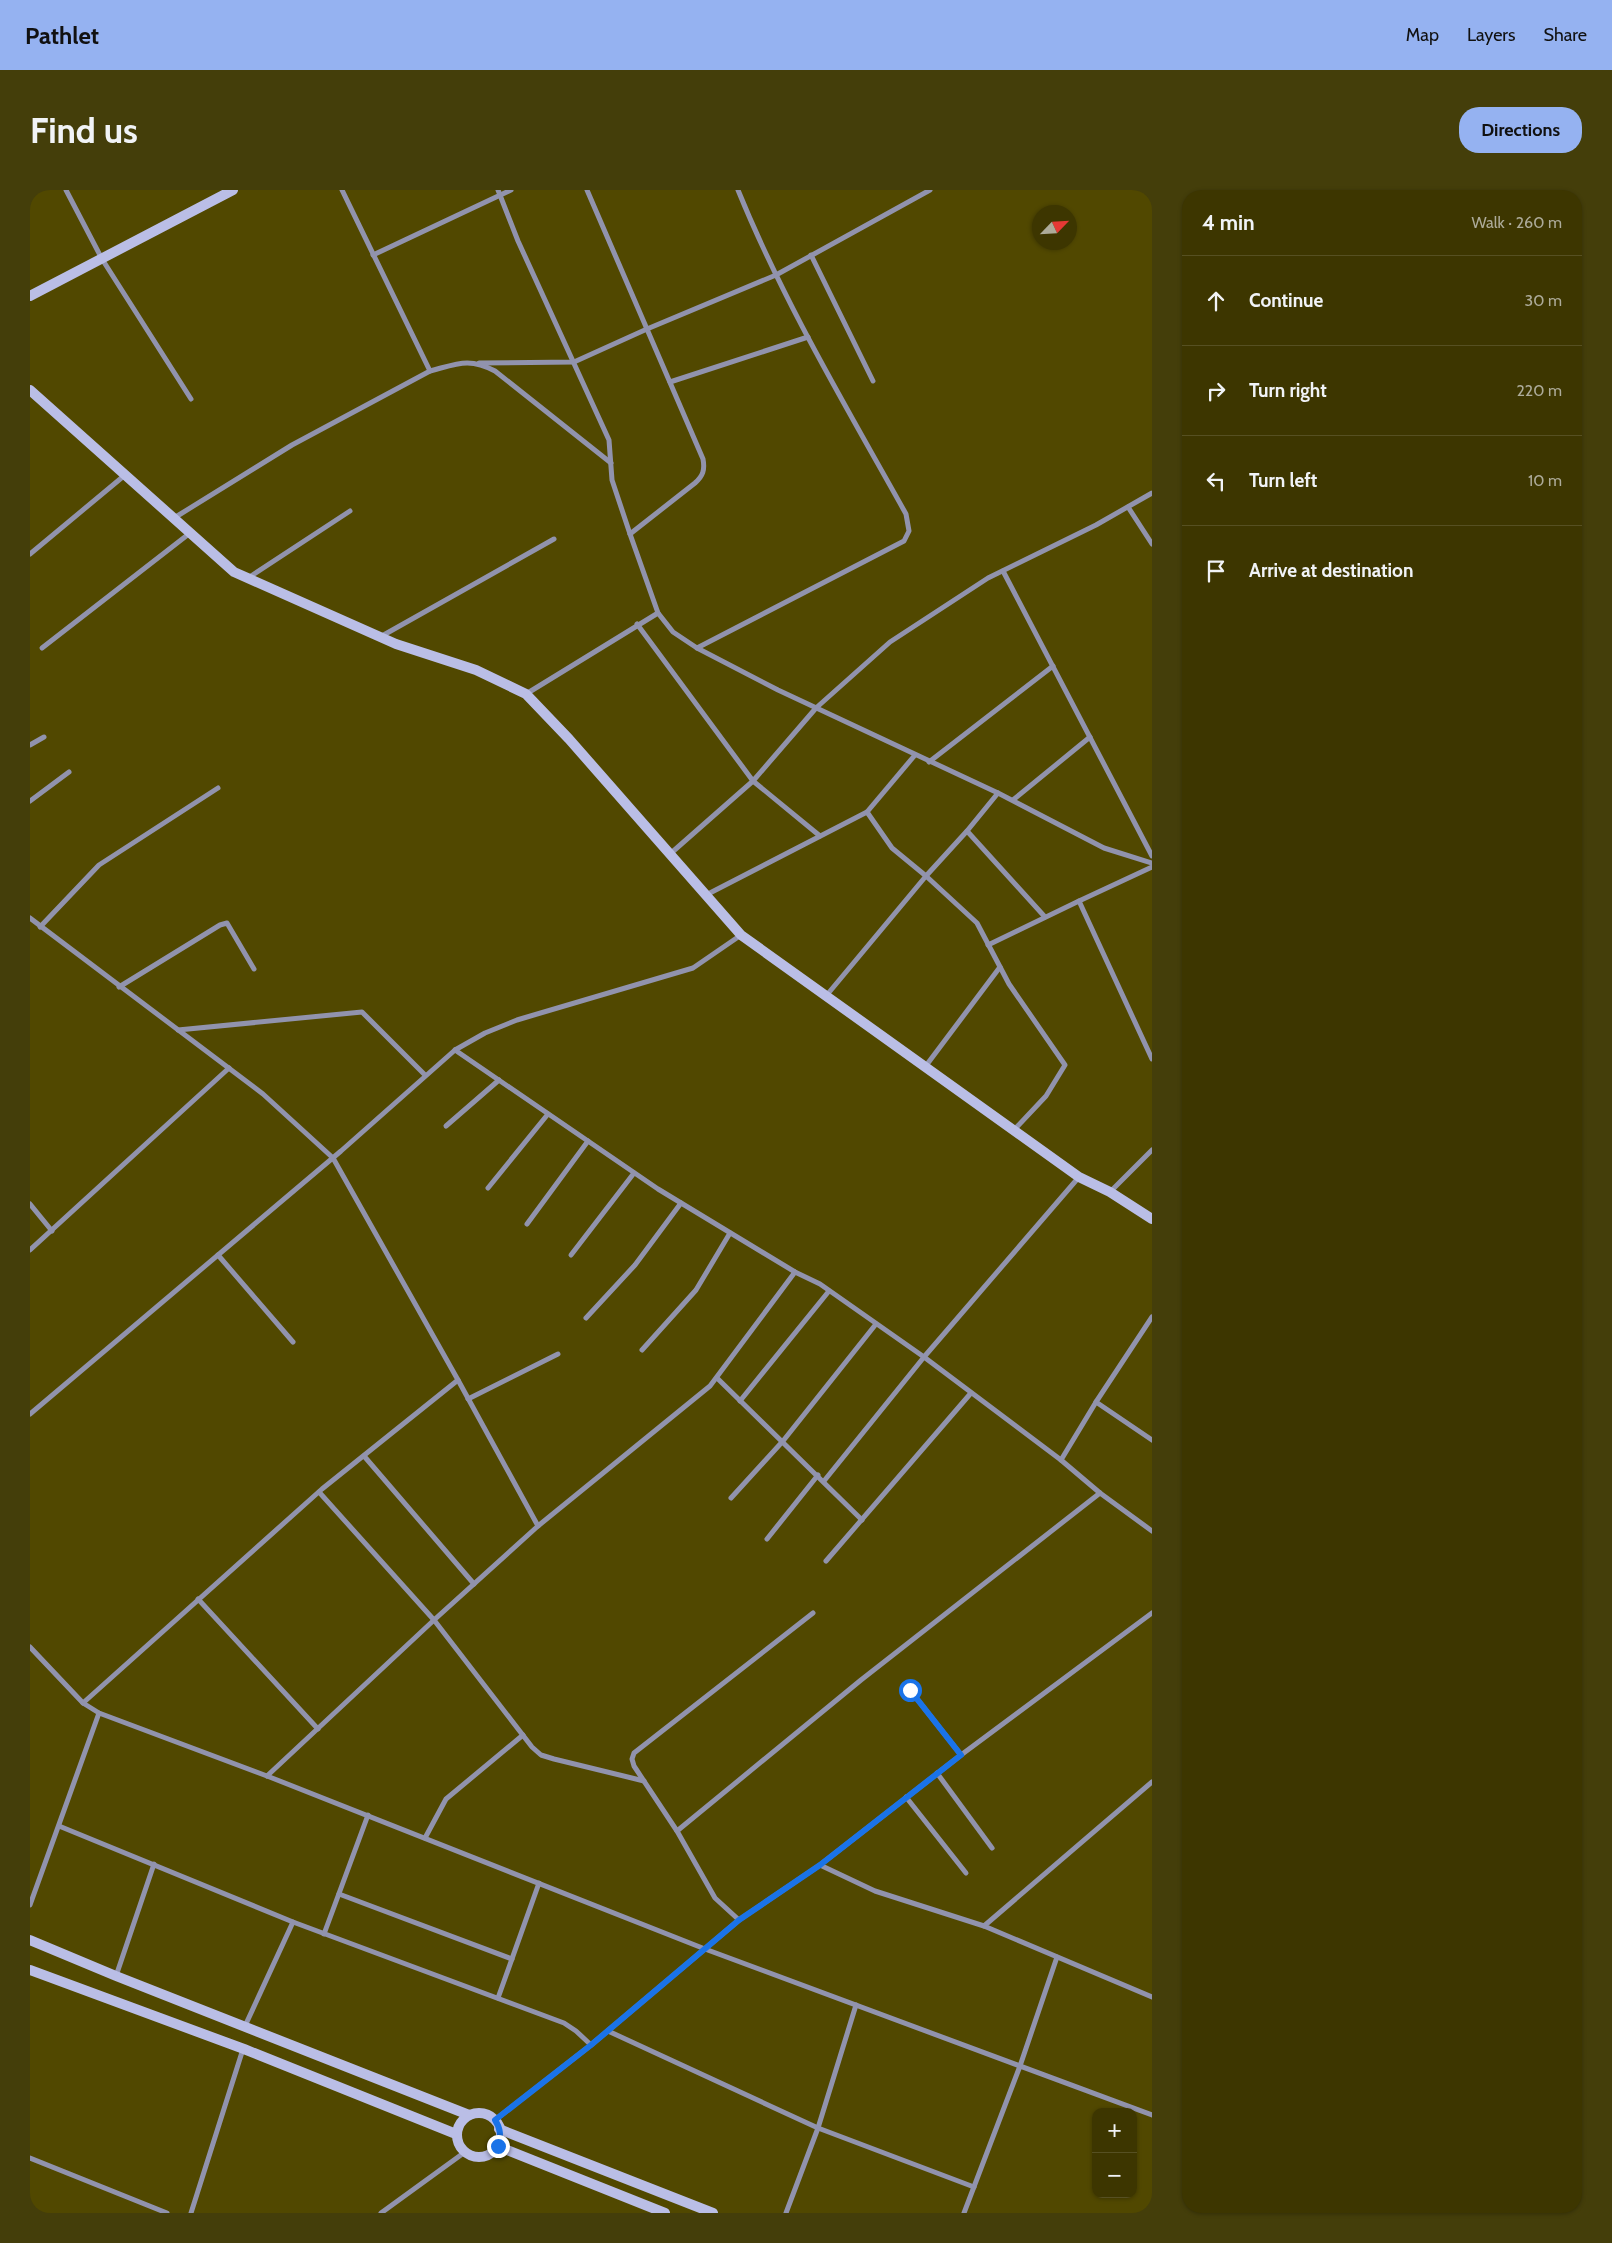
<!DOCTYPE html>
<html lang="en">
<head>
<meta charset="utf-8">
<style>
	body { margin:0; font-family:Cabin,sans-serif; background:#443e0a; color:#f1f3f6 }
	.controls { position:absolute; right:15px; bottom:15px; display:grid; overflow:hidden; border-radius:10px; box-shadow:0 1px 4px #0004 }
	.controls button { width:45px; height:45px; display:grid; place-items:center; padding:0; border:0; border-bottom:1px solid #565022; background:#3d3600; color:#f1f3f6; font:25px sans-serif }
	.compass { position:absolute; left:1002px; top:15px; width:45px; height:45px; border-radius:50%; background:#3d3600; box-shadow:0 1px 4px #0004; rotate:65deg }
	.stop { position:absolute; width:15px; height:15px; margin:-11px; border:4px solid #1a73e8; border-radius:50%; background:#fff }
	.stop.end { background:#1a73e8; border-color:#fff; box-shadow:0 1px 5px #0008 }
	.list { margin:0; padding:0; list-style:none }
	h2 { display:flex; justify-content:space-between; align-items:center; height:65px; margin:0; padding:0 20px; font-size:21px }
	h2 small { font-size:16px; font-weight:400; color:#adab99 }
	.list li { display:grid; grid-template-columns:32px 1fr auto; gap:15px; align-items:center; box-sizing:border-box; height:90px; padding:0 20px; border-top:1px solid #565022 }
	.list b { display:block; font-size:19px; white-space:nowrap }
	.list em { font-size:16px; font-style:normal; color:#adab99 }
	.icon { flex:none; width:28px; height:28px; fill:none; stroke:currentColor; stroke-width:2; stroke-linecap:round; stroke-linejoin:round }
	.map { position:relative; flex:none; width:1122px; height:2023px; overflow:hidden; border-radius:20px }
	header { display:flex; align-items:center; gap:30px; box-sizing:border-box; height:70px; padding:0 25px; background:#95b2f1; color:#111 }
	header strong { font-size:24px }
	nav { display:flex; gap:28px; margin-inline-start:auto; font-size:18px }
	.intro { display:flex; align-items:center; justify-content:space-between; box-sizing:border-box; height:120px; padding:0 30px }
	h1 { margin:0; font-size:35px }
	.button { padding:12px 22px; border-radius:20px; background:#95b2f1; color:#111; font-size:18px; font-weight:700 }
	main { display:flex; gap:30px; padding:0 30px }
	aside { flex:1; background:#3d3600; border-radius:20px; box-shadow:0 1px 4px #0004 }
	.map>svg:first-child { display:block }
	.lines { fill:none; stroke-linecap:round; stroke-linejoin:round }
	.street { stroke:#9193ad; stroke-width:5 }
	.secondary { stroke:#babee6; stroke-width:10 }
	.route { stroke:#1a73e8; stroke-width:6 }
</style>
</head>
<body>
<header>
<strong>Pathlet</strong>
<nav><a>Map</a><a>Layers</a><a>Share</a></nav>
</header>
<div class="intro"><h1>Find us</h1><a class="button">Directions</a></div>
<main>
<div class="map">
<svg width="1122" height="2023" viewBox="0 0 1122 2023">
	<rect width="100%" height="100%" fill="#514800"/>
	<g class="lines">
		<g class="street">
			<path d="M 36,0 L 72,69 L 161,209"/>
			<path d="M 468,0 L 488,51 L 579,250 L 582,290 L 600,344 L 628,423 L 643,442 L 667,458 L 748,500 L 968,603 L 1074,658 L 1122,673"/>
			<path d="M 557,0 L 673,269 C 675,280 673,286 665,293 L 600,344"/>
			<path d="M 343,65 L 481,0"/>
			<path d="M 781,65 L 843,191"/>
			<path d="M 449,173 L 544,172 L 617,139 L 746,85 L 900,0"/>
			<path d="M 400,181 C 427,174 439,167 465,181 L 581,273"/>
			<path d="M 640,192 L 778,147"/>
			<path d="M 1098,317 L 1122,354"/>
			<path d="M 144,328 L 262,255 L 400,181 L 312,0"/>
			<path d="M 0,364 L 95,285"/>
			<path d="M 973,381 L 1122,666"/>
			<path d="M 218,388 L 320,321"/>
			<path d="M 607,434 L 723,591 L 790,646"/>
			<path d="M 350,447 L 524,349"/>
			<path d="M 12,458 L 160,343"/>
			<path d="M 667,458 L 874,351 L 879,341 L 876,324 C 817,218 754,113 708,0"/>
			<path d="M 496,504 L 628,423"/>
			<path d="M 0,555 L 14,547"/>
			<path d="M 899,572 L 1023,476"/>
			<path d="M 983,610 L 1060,547"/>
			<path d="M 0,611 L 39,582"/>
			<path d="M 837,622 L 885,565"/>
			<path d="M 937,641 L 1015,727"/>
			<path d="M 640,664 L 723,591 L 786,518 L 860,452 L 958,388 L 1066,335 L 1122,303"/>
			<path d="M 1122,677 L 1049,711 L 1122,869"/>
			<path d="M 676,705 L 837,622 L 862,658 L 896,686 L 947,733 L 979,794 L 1035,875 L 1016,906 L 984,940"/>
			<path d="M 0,728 L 233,904 L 303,968 L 428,1190 L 292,1299 L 53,1513"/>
			<path d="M 10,737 L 69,675 L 188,598"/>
			<path d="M 958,755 L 1049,711"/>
			<path d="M 89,797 L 190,735 L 197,733 L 224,779"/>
			<path d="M 796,806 L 896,686 L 937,641 L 968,603"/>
			<path d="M 148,840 L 332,822 L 395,885"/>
			<path d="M 425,860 L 628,999 L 765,1082 L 790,1094 L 894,1167 L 1031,1270 L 1070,1303 L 1122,1341"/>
			<path d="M 895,877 L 970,777"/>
			<path d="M 416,936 L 469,890"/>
			<path d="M 458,998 L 518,924"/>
			<path d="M 1080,1002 L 1122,960"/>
			<path d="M 0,1014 L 22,1041"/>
			<path d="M 497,1034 L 558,951"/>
			<path d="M 0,1060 L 199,878"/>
			<path d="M 188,1065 L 263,1152"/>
			<path d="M 541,1065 L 604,983"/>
			<path d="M 556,1128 L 605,1075 L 651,1013"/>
			<path d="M 612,1160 L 666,1100 L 700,1043"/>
			<path d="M 687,1188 L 832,1330"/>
			<path d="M 428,1190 L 508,1336"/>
			<path d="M 438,1209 L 528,1164"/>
			<path d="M 710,1211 L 799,1101"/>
			<path d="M 1066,1212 L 1122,1250"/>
			<path d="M 0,1224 L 311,961 L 425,860 L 455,843 L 487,830 L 663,778 L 711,745"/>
			<path d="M 334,1266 L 444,1394"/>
			<path d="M 1031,1270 L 1066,1212 L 1122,1127"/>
			<path d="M 794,1291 L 894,1167 L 1049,987"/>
			<path d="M 289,1302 L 404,1430 L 502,1557 L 511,1565 L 524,1569 L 614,1591"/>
			<path d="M 701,1308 L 753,1251 L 846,1134"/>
			<path d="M 737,1349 L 788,1285"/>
			<path d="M 796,1371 L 941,1203"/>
			<path d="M 168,1409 L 288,1539"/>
			<path d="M 0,1457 L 53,1513 L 69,1523 L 237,1586 L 675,1759 L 1122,1925"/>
			<path d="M 880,1500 L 931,1565"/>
			<path d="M 907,1583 L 962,1658"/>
			<path d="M 237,1586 L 404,1430 L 508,1336 L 680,1196 L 765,1082"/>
			<path d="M 876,1607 L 936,1683"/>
			<path d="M 29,1636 L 263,1732 L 534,1833 L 546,1841 L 561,1855"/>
			<path d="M 647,1641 L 831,1490 L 1070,1303"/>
			<path d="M 395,1648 L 416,1609 L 493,1545"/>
			<path d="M 790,1675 L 845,1701 L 954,1736 L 1122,1592"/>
			<path d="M 309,1704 L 482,1769"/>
			<path d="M 0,1715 L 69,1523"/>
			<path d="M 709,1730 L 685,1708 L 647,1641 L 604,1576 L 602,1569 L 604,1563 L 783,1423"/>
			<path d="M 954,1736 L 1122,1807"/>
			<path d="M 294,1744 L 338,1625"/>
			<path d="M 86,1786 L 124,1674"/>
			<path d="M 468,1808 L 509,1693"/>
			<path d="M 215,1836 L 263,1732"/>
			<path d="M 578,1841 L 788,1938 L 944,1997"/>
			<path d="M 465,1930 L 561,1855 L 709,1730 L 790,1675 L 931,1565 L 1122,1423"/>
			<path d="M 0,1968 L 137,2023"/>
			<path d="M 161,2023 L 213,1859"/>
			<path d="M 351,2023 L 435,1962"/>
			<path d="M 756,2023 L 788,1938 L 826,1815"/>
			<path d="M 934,2023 L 990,1876 L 1027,1767"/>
		</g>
		<g class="secondary">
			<path d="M 0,106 L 203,0"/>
			<path d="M 0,200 L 204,382 L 366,454 L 446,480 L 496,504 L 539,549 L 711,745 L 1049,987 L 1080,1002 L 1122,1029"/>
			<path d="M 0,1750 L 86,1786 L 439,1925"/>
			<path d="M 0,1780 L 214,1859 L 426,1944"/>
			<circle cx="449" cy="1945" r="22"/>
			<path d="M 469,1939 L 683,2023"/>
			<path d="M 467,1956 L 635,2023"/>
		</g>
	</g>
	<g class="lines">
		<path class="route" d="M 468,1956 C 471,1946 471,1939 465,1930 L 561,1855 L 709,1730 L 790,1675 L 931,1565 L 880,1500"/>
	</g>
</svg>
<div class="controls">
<button>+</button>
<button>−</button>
</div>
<svg class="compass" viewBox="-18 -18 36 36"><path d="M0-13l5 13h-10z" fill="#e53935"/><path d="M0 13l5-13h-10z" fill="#adab99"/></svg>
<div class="stop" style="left:880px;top:1500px"></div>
<div class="stop end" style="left:468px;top:1956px"></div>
</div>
<aside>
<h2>4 min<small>Walk · 260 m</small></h2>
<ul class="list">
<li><svg class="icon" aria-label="ahead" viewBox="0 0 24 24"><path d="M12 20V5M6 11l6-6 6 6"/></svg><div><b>Continue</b></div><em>30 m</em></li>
<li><svg class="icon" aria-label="right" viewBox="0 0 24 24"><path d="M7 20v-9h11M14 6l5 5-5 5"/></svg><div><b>Turn right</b></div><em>220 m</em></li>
<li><svg class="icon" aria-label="left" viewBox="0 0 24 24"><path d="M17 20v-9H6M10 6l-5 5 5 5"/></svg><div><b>Turn left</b></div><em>10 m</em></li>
<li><svg class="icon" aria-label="arrive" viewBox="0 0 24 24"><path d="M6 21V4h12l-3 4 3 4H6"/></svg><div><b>Arrive at destination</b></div></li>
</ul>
</aside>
</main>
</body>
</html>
